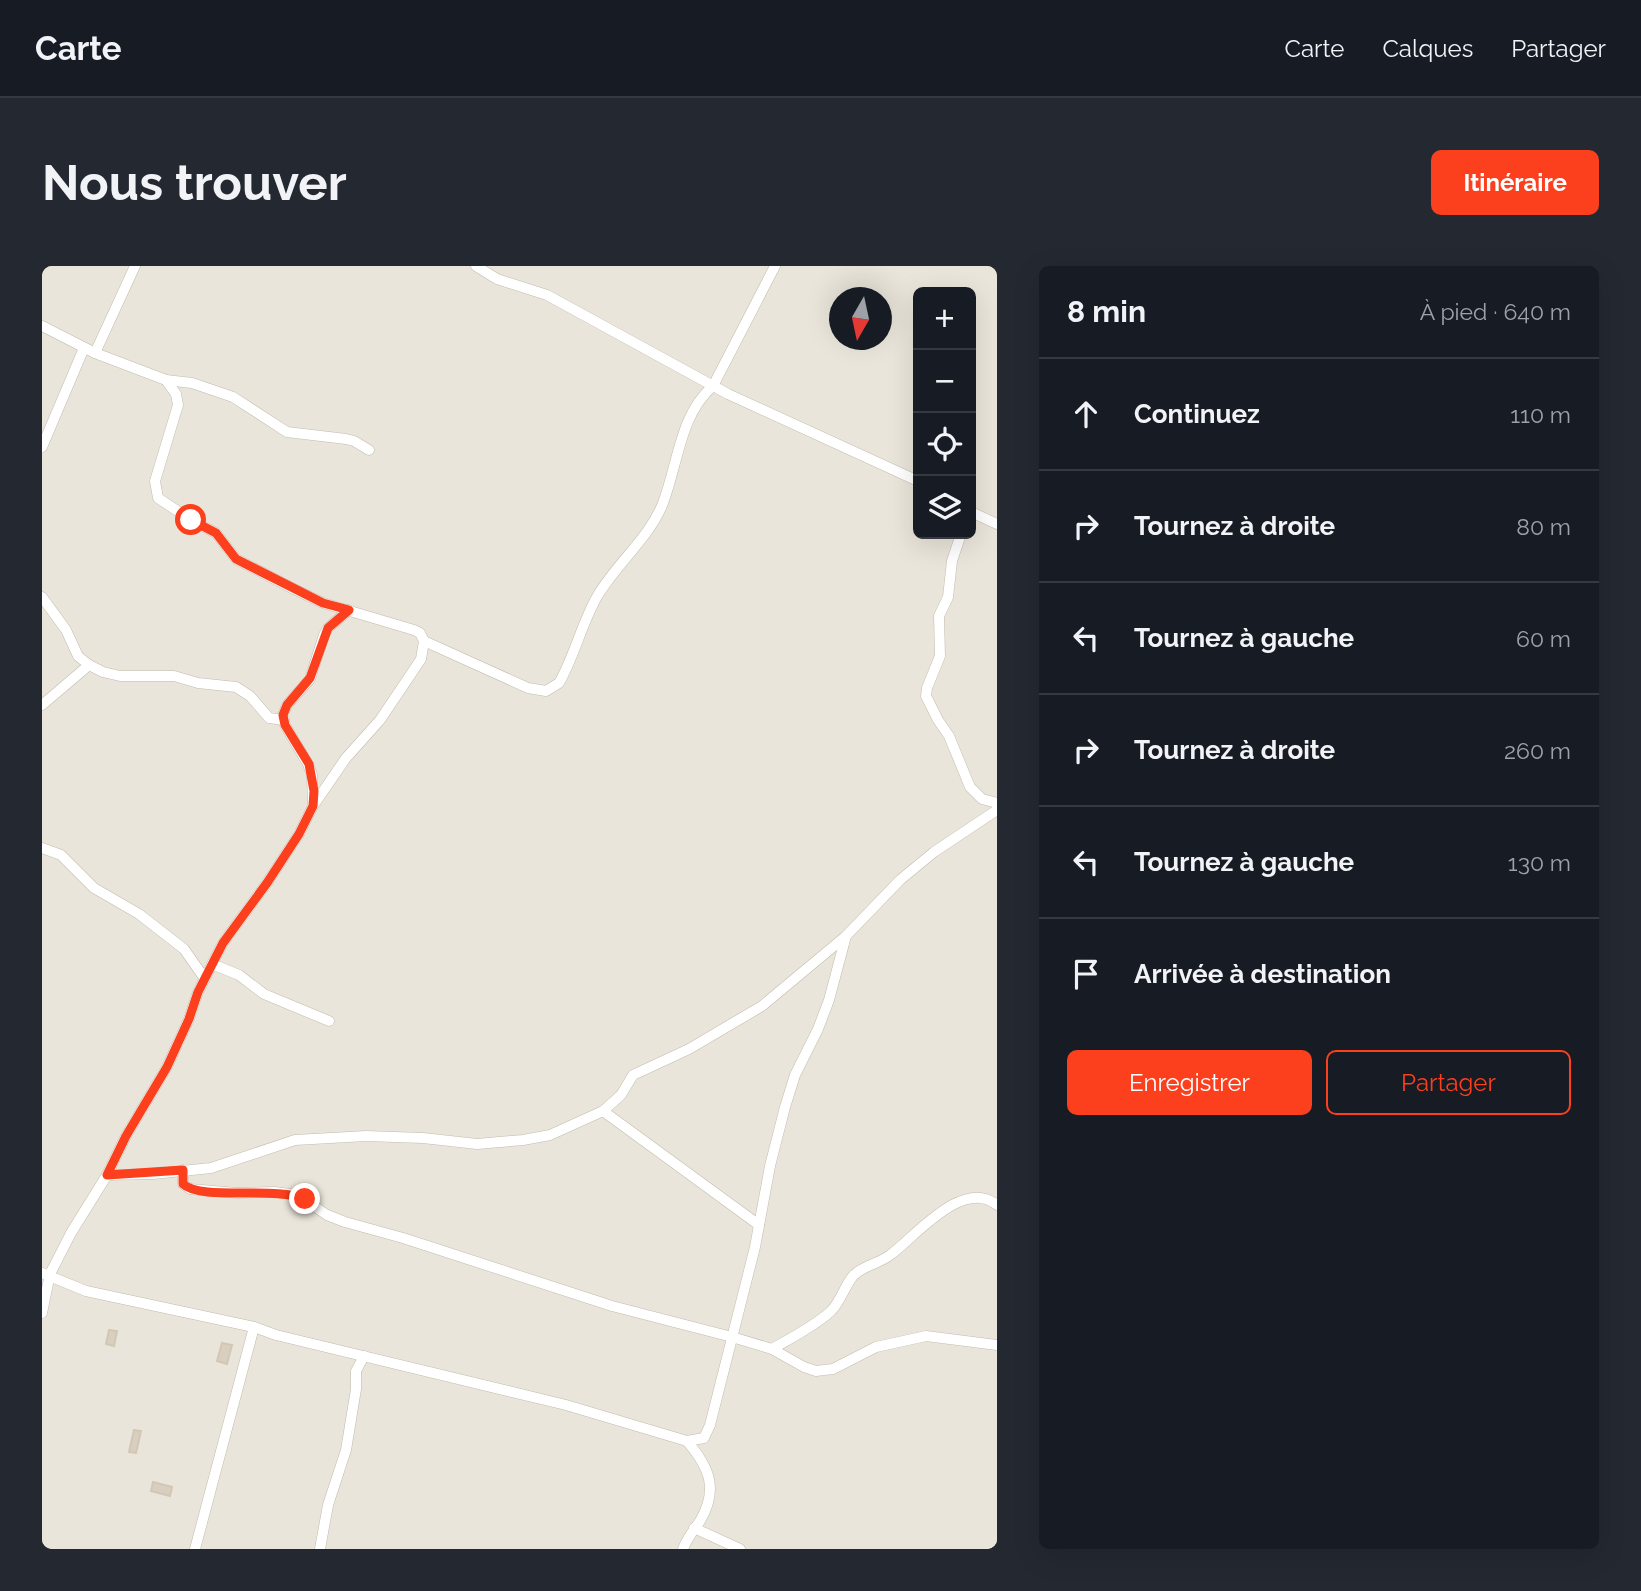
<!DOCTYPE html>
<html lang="fr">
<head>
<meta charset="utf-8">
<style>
	body { margin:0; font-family:Raleway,sans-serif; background:#242831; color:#f1f3f6 }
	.controls { position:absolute; right:21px; top:21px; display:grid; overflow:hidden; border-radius:10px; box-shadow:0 7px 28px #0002 }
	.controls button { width:63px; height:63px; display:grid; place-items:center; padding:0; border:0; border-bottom:2px solid #363941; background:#171b24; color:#f1f3f6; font:35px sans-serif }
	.compass { position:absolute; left:787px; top:21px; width:63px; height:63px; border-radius:50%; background:#171b24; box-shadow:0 7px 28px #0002; rotate:189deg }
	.stop { position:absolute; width:21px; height:21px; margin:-16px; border:5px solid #fc3f1d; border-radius:50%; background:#fff }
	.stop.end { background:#fc3f1d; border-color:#fff; box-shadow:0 2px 7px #0008 }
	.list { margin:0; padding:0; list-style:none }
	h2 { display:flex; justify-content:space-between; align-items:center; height:91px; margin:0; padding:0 28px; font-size:30px }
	h2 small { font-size:23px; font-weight:400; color:#9ea1a6 }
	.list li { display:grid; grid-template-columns:46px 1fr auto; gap:21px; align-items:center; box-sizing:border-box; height:112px; padding:0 28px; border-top:2px solid #363941 }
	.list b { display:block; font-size:26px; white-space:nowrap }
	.list em { font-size:23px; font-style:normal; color:#9ea1a6 }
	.actions { display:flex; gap:14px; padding:21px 28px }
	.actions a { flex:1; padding:16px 0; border:2px solid #fc3f1d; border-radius:10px; text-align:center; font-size:24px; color:#fc3f1d }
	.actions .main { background:#fc3f1d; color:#fff }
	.icon { flex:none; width:38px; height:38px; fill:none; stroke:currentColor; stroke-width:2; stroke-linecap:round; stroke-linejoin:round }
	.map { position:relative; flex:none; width:955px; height:1283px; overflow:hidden; border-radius:10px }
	header { display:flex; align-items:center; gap:42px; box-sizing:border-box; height:98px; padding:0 35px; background:#171b24; border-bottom:2px solid #363941 }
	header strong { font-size:33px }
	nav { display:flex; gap:38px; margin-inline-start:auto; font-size:24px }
	.intro { display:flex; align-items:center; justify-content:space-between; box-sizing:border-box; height:168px; padding:0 42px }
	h1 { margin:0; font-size:49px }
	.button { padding:18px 32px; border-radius:10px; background:#fc3f1d; color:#fff; font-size:24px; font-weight:700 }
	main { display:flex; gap:42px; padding:0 42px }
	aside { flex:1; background:#171b24; border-radius:10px; box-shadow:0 7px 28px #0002 }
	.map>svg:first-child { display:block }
	.residential { fill:#eae5da; fill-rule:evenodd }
	.building { fill:#d8cfc1; stroke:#d3c7b4; stroke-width:2 }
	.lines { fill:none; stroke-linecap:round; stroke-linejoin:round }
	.minor-casing { stroke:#c2bbae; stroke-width:11 }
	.minor { stroke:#fff; stroke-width:10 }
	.route { stroke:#fc3f1d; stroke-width:9 }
</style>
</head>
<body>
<header>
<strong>Carte</strong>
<nav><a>Carte</a><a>Calques</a><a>Partager</a></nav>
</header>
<div class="intro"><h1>Nous trouver</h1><a class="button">Itinéraire</a></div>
<main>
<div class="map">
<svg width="955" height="1283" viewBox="0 0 955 1283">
	<rect width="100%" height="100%" fill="#f6f3ec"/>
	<path class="residential" d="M 0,0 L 955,0 L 955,1283 L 0,1283 ZM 876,26 L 929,26 L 929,268 L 876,268 ZM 797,32 L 839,32 L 839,74 L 797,74 Z"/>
	<g class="building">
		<path d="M 67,1064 L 75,1065 L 72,1080 L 64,1078 Z"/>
		<path d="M 180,1077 L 190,1079 L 185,1098 L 175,1095 Z"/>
		<path d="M 92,1164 L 99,1165 L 94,1187 L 87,1186 Z"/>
		<path d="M 111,1216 L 130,1221 L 128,1230 L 109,1225 Z"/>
	</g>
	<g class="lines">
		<defs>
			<g id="minor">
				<path d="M 434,0 L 455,13 L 505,29 L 686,128 L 876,215"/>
				<path d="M 0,60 L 53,87 L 124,114 L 134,128 L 136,139 L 113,215 L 116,232 L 149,254 L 174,267 L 194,293 L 252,323 L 281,337 L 372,364 L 378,367 L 382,375 L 486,422 L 504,425 L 517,417 C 533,389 540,356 556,329 C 575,297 608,271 621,237 C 636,198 638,148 671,120 L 733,0"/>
				<path d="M 53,87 L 93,0"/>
				<path d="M 124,114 L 150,117 L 191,131 L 245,166 L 304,173 L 312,175 L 327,184"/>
				<path d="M 0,181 L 42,82"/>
				<path d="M 929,246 L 955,258"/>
				<path d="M 919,268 L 910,295 L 906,331 L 897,350 L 898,390 L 885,422 L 884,430 L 896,454 L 907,470 L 928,521 L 940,533 L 955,537"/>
				<path d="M 0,331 L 24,364 L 36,390 L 47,399 L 0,439"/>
				<path d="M 47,399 L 61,406 L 78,410 L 132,410 L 156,417 L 194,421 L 208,430 L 227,452 L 242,454"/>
				<path d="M 271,537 L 270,509 L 266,498 L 243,459 L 241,449 L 245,439 L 268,413 L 282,369 L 286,362 L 307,344"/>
				<path d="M 0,582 L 19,589 L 52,622 L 97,648 L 142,683 L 163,713"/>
				<path d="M 170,698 L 197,709 L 222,728 L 287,755"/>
				<path d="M 561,845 L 717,959"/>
				<path d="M 141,904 L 141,918 L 148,923 L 195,927 L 232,926 L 256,929 L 285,949 L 303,956 L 361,972 L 570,1040 L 690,1071 L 730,1083 L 762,1101 L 774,1105 L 791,1103 L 834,1081 L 884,1070 L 955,1079"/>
				<path d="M 65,909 L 84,870 L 125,801 L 147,753 L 156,726 L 181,677 L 225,617 L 257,568 L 271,540 L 304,492 L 338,454 L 371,405 L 379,393 L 382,375"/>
				<path d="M 0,1007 L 44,1025 L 212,1061 L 234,1069 L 524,1139 L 645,1175 L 662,1172 L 668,1159 L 713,981 L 728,900 L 743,841 L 753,809 L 776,763 L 787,734 L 804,670"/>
				<path d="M 0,1047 L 8,1008 L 29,967 L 65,909 L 111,908 L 169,902 L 253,874 L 324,870 L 381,872 L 435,878 L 481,874 L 508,869 L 561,845 L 579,829 L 591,809 L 647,783 L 720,740 L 804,670 L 858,614 L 892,586 L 955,544"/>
				<path d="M 730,1083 C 749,1072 771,1061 788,1046 C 798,1037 802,1021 811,1010 C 821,999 837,998 848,989 C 873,971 921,911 955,939"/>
				<path d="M 652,1262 L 698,1283"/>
				<path d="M 153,1283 L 212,1061"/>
				<path d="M 278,1283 L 286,1239 L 304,1184 L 314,1123 L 314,1105 L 322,1090"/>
				<path d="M 641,1283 C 645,1272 652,1264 658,1255 C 677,1223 667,1201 645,1175"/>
			</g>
		</defs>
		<use href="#minor" class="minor-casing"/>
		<use href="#minor" class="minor"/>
	</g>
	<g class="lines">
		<path class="route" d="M 149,254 L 174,267 L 194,293 L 281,337 L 307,344 L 286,362 L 268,412 L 245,439 L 241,449 L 243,459 L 267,498 L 272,525 L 271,540 L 257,568 L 225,617 L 181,677 L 156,726 L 147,753 L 125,801 L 84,870 L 65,909 L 141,904 L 141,918 C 159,935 233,920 263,933"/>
	</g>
</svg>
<div class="controls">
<button>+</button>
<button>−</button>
<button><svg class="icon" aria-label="locate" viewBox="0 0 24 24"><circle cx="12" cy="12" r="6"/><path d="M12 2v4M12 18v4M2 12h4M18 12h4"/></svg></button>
<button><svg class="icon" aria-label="layers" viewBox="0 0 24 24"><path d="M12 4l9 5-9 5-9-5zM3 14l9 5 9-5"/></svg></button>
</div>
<svg class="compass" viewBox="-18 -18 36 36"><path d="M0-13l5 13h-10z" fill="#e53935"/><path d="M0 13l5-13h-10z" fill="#9ea1a6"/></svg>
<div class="stop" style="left:149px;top:254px"></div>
<div class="stop end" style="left:263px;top:933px"></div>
</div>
<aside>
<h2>8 min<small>À pied · 640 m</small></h2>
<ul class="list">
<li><svg class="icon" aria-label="ahead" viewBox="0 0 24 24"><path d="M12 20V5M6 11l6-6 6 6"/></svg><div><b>Continuez</b></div><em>110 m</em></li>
<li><svg class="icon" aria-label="right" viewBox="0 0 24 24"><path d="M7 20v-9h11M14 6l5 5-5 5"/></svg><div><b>Tournez à droite</b></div><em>80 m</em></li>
<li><svg class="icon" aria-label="left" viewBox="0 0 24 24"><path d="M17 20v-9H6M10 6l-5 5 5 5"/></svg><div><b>Tournez à gauche</b></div><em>60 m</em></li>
<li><svg class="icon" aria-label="right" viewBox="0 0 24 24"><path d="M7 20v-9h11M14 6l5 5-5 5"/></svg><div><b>Tournez à droite</b></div><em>260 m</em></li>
<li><svg class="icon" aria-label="left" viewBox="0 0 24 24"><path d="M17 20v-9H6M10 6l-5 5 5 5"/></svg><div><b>Tournez à gauche</b></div><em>130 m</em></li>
<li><svg class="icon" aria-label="arrive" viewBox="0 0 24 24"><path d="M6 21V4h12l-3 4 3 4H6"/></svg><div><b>Arrivée à destination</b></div></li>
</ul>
<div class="actions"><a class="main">Enregistrer</a><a>Partager</a></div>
</aside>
</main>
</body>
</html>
